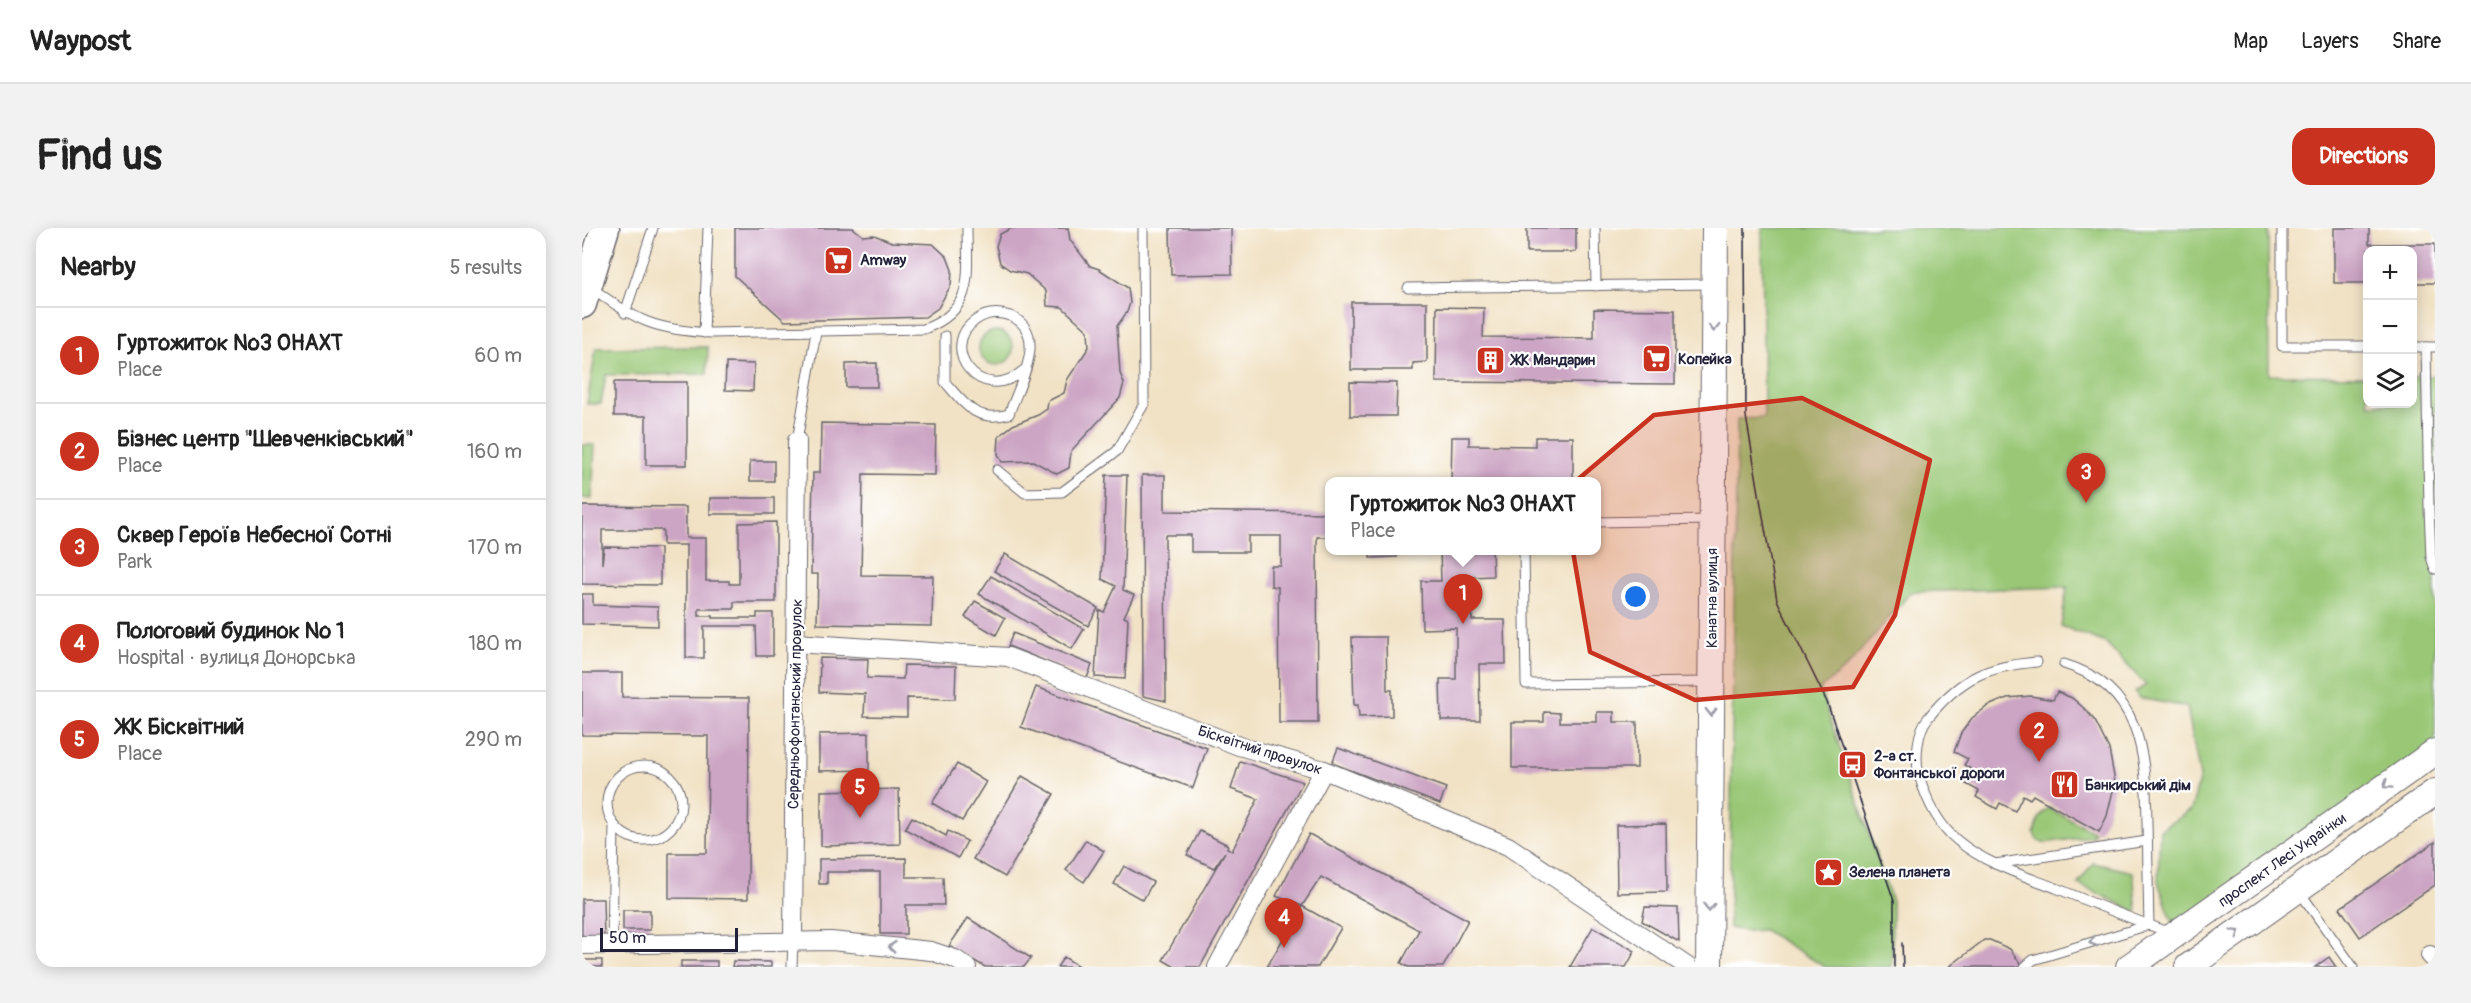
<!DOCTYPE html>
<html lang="en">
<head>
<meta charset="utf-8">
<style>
	body { margin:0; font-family:Pangolin,sans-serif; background:#f2f2f2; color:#222 }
	.controls { position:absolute; right:18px; top:18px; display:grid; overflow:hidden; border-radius:12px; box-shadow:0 3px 15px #0003 }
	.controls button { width:54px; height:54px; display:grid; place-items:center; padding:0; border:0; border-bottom:2px solid #e0e0e0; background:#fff; color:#222; font:30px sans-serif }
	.scale { position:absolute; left:18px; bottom:15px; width:138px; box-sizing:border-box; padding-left:6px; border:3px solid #22223b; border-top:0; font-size:16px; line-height:21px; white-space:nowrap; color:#22223b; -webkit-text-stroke:4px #fff; paint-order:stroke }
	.you { position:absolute; left:1054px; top:369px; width:21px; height:21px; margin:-15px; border:4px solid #fff; border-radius:50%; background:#1a73e8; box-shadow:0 0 0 9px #1a73e833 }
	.badge { display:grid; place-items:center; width:39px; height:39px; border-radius:50%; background:#c8321e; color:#fff; font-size:20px; font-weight:700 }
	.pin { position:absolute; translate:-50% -50px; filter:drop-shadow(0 2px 3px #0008) }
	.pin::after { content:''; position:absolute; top:32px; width:21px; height:18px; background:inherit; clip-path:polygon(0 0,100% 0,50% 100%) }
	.popup { position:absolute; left:743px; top:249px; width:276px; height:78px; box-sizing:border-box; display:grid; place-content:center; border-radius:12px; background:#fff; filter:drop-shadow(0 2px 4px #0005); font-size:20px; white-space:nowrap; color:#767676 }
	.popup b { font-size:22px; color:#222 }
	.popup::after { content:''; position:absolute; left:50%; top:100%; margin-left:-12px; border:12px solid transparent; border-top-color:#fff }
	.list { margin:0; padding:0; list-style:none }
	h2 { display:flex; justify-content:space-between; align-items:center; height:78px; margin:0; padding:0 24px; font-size:26px }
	h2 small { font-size:20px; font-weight:400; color:#767676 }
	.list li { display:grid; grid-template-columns:39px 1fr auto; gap:18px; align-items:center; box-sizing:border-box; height:96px; padding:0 24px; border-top:2px solid #e0e0e0 }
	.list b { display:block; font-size:22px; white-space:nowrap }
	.list p { margin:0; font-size:20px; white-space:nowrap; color:#767676 }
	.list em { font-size:20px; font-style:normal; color:#767676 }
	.icon { flex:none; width:33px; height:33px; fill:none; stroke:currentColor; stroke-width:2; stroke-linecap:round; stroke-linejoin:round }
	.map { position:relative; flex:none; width:1853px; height:739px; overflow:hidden; border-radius:18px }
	header { display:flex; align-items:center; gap:36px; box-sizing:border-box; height:84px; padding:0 30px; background:#fff; border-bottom:2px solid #e0e0e0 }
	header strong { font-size:28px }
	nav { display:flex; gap:33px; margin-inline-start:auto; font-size:21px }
	.intro { display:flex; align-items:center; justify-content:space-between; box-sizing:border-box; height:144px; padding:0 36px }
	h1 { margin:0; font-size:42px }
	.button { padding:15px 27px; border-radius:18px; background:#c8321e; color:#fff; font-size:21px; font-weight:700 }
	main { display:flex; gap:36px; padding:0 36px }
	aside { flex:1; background:#fff; border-radius:18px; box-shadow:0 3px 15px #0003 }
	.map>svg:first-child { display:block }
	.green { fill:#99c776; stroke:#5e7458; stroke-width:1.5 }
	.building { fill:#cca5c4 }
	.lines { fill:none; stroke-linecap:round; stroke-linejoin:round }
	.service-casing { stroke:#6a656b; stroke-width:11 }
	.minor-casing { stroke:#6a656b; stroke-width:20 }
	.secondary-casing { stroke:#6a656b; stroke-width:28 }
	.primary-casing { stroke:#6a656b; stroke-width:31 }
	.service { stroke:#fff; stroke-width:9 }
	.minor { stroke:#fff; stroke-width:18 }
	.secondary { stroke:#fff; stroke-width:26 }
	.primary { stroke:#fff; stroke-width:28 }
	.tram { stroke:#22223b; stroke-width:1.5 }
	.oneway { stroke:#9c9ca7 }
	.marked { fill:#c8321e; fill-opacity:0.2; stroke:#c8321e; stroke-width:4.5; stroke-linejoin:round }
	.labels { text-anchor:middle; stroke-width:4.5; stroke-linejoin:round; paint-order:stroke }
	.poi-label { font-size:15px; font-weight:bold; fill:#22223b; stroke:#fff; text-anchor:start }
	.street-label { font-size:15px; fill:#22223b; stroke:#fff }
</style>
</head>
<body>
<header>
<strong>Waypost</strong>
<nav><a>Map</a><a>Layers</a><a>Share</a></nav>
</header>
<div class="intro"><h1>Find us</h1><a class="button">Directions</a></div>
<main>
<aside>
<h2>Nearby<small>5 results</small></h2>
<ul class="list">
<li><span class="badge">1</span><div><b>Гуртожиток №3 ОНАХТ</b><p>Place</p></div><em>60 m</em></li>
<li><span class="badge">2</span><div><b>Бізнес центр &quot;Шевченківський&quot;</b><p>Place</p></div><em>160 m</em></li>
<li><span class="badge">3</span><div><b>Сквер Героїв Небесної Сотні</b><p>Park</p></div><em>170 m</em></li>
<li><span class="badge">4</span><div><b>Пологовий будинок № 1</b><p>Hospital · вулиця Донорська</p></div><em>180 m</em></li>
<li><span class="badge">5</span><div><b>ЖК Бісквітний</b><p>Place</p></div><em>290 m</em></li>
</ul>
</aside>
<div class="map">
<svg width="1853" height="739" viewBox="0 0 1853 739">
	<rect width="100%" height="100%" fill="#fff"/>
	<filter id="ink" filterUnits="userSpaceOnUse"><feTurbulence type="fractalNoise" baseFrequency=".0167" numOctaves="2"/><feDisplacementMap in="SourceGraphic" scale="12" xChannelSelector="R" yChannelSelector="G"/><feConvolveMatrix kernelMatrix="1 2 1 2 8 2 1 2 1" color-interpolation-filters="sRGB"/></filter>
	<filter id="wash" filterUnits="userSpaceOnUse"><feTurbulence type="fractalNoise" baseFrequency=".008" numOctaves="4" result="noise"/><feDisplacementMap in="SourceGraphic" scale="24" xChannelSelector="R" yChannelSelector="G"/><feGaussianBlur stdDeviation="1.35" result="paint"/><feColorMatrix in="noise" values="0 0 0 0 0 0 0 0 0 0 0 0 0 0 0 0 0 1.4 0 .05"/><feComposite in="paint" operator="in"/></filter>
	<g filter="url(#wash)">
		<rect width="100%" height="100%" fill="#f1e2c5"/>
		<g class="green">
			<path d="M 1180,0 L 1686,0 L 1687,147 L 1785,148 L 1786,176 L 1830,176 L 1831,148 L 1853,148 L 1853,515 L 1592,698 L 1576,654 L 1578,602 L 1609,582 L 1618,549 L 1605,479 L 1557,470 L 1553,464 L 1564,457 L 1524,415 L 1479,398 L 1485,359 L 1329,364 L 1264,440 L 1238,461 L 1310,673 L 1310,739 L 1243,739 L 1182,702 L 1164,703 L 1147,700 L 1155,191 L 1182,190 Z"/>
			<circle cx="414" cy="120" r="17"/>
			<path d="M 126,119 L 125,146 L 24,147 L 19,176 L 5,176 L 14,120 Z"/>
			<path d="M 0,217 L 13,217 L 10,271 L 0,270 Z"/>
			<path d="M 1467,580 L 1512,604 L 1511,608 L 1462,615 L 1456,613 L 1452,605 C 1454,597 1459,583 1467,580 Z"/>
			<path d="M 1511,635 L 1551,644 L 1555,684 L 1496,656 Z"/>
		</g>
		<g id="blocks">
			<g class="building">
				<path d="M 153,0 L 271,0 L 281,8 L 292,7 L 310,14 L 351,16 L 365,29 L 370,42 L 369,57 L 356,80 L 343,89 L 203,93 L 153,48 Z"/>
				<path d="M 430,0 L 486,0 L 488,12 L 508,38 L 517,41 L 546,60 L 548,75 L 545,84 L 535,98 L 538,145 L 542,155 L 538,170 L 489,223 L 487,240 L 475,246 L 451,233 L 420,234 L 416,226 L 417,208 L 431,197 L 456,187 L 465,181 L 466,173 L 482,165 L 485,152 L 507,119 L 506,103 L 480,79 L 465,78 L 464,63 L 445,46 L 428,42 L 418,35 L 414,18 L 418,6 Z"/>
				<path d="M 588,0 L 649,0 L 650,46 L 589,47 Z"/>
				<rect x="945" y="0" width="49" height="24"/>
				<path d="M 1752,0 L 1787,0 L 1787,16 L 1853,16 L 1853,55 L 1830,55 L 1830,22 L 1786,22 L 1786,55 L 1752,55 Z"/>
				<path d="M 769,74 L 845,74 L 845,134 L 831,135 L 831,142 L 769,142 Z"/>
				<path d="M 855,79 L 902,80 L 901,109 L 1012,110 L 1012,81 L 1093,82 L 1093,156 L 854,154 Z"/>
				<path d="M 144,135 L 172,136 L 171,163 L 143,162 Z"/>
				<path d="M 295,135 L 295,159 L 264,159 L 264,136 Z"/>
				<path d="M 32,154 L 105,154 L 105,237 L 64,237 L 64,188 L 32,188 Z"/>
				<path d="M 768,154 L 815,155 L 814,188 L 768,188 Z"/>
				<path d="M 239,195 L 354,197 L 353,247 L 281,246 L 279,347 L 351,348 L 350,398 L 235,396 L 236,346 L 229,346 L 231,245 L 238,245 Z"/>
				<path d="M 870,209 L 887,209 L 887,217 L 953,218 L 953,209 L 991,209 L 991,254 L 869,254 Z"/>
				<rect x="168" y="233" width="24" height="20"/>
				<path d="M 524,247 L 545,247 L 541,362 L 552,367 L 542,389 L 546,391 L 543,451 L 513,449 L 517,382 L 522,384 L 534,358 L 520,351 Z"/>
				<path d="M 560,247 L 583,247 L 583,283 L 748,285 L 748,309 L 735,309 L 736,495 L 697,495 L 696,359 L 689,358 L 689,338 L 699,338 L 699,308 L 666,308 L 666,324 L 609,324 L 609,307 L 583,307 L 584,473 L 561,468 Z"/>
				<rect x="128" y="270" width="64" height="16"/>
				<path d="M 0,278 L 104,279 L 104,310 L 124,310 L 124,353 L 147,353 L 147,356 L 157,356 L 157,295 L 194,294 L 194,374 L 152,374 L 152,381 L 117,381 L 117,388 L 131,388 L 131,390 L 175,390 L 175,385 L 191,385 L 191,428 L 175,428 L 174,398 L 122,398 L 122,430 L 104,430 L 104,317 L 81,317 L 81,302 L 20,302 L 20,336 L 22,319 L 78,320 L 78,357 L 0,356 Z"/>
				<path d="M 788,322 L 815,322 L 815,329 L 788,330 Z"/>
				<path d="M 858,322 L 910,322 L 911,348 L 889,349 L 890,392 L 923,392 L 924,436 L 897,436 L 898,492 L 859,492 L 858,451 L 874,451 L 874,400 L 840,401 L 839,353 L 859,353 Z"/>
				<path d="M 423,326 L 516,380 L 506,398 L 412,343 Z"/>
				<path d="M 409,348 L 502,401 L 490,421 L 397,366 Z"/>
				<path d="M 0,366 L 11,366 L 11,377 L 76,379 L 76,398 L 0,396 Z"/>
				<path d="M 393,373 L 423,390 L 414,407 L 383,389 Z"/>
				<path d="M 431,405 L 510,437 L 505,450 L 426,418 Z"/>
				<path d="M 770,409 L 804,409 L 805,462 L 810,462 L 810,488 L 777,489 L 776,477 L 772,477 Z"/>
				<path d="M 238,430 L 286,431 L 285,450 L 321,451 L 322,437 L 374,438 L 373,471 L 325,470 L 325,489 L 282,488 L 283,466 L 237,464 Z"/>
				<path d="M 0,445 L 40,445 L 40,469 L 167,470 L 166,671 L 87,670 L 87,625 L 125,625 L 126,508 L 0,507 Z"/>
				<path d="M 454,459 L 625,520 L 611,560 L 439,499 Z"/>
				<path d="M 1475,464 L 1490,470 L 1504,482 L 1513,493 L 1527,521 L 1533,554 L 1525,588 L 1517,604 L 1451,567 L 1448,571 L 1441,567 L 1433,583 L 1418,575 L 1415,581 L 1394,569 L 1397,563 L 1382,555 L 1389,541 L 1382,537 L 1386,531 L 1372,524 L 1379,505 L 1390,490 L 1406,478 L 1425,470 L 1449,468 L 1471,472 Z"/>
				<path d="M 962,484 L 978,485 L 978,494 L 1015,494 L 1015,484 L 1032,484 L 1032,494 L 1055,494 L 1055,540 L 930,540 L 930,494 L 962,494 Z"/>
				<path d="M 287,505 L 287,542 L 237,543 L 237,506 Z"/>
				<path d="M 756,520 L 864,560 L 858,576 L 750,535 Z"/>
				<path d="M 658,533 L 721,554 L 618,739 L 593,739 L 581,732 L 643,624 L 632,640 L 605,627 L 618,603 L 646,617 L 645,620 L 650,623 L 676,571 L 649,561 Z"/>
				<path d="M 375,536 L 404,554 L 380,593 L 350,575 Z"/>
				<path d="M 440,548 L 472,566 L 423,649 L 391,631 Z"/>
				<path d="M 317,561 L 318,616 L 239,618 L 239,563 Z"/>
				<path d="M 330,589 L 364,608 L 366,603 L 385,613 L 376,630 L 323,601 Z"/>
				<path d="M 1084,596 L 1085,664 L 1035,665 L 1034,597 Z"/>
				<path d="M 727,606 L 886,692 L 861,739 L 826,739 L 819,735 L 837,702 L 739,649 L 720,678 L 694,668 Z"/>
				<path d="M 504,612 L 522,623 L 502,654 L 484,642 Z"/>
				<path d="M 1853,614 L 1853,657 L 1778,709 L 1758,680 Z"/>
				<path d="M 324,630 L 324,649 L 361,649 L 362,677 L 324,677 L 324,706 L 298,706 L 298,644 L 245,644 L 245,656 L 237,656 L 237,631 Z"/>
				<path d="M 542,638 L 571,654 L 561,672 L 532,656 Z"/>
				<path d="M 0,671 L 21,671 L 22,708 L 0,709 Z"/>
				<path d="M 720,678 L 759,700 L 736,739 L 685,739 Z"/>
				<path d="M 1063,679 L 1096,680 L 1097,714 L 1060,693 Z"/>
				<rect x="41" y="682" width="27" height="20"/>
				<path d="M 386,690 L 449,730 L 442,739 L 403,739 L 367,718 Z"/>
				<path d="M 1011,699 L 1053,723 L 1044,739 L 988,739 Z"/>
				<path d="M 1402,712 L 1408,712 L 1428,721 L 1441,739 L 1367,739 Z"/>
				<path d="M 482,729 L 498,739 L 475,739 Z"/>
				<path d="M 1747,729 L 1754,739 L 1733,739 Z"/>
				<rect x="0" y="732" width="20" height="7"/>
				<rect x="99" y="733" width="36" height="6"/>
				<path d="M 151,733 L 189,734 L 189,739 L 150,739 Z"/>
			</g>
		</g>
	</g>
	<g filter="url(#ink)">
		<use href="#blocks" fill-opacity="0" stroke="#6a656b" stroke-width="1.5"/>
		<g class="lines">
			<defs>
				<g id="service">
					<path d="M 1013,0 L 1014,58"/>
					<path d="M 1700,0 L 1700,118 L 1786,118"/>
					<path d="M 9,59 C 53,93 74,102 129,105 L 342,101 C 394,82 385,46 385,0"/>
					<path d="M 826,60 L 1130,56"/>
					<path d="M 43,85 L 71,0"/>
					<path d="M 122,105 L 126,0"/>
					<path d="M 363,108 L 363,154 C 383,177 395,195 427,186 C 436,159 469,104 428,88 C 416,84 404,85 394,92 C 355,119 398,180 442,142"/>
					<path d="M 1830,119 L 1853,119"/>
					<path d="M 1844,119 L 1847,280 L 1849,329 L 1853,341"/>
					<path d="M 215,213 L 234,104"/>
					<path d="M 415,242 L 443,265 L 480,264 L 535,223 L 562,176 L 561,0"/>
					<path d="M 1014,294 L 1128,292"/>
					<path d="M 942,322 L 944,456 L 1127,454"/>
					<path d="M 1455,434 C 1405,438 1378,450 1346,490 C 1335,503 1333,531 1337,547 C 1344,571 1355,596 1376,613 C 1404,636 1440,647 1474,660 C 1512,676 1550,691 1589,705"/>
					<circle cx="62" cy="575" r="37"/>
					<path d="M 1413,636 L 1565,613"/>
					<path d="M 1717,663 L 1771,739"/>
					<path d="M 30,717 L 32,597"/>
					<path d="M 210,739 L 211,713"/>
					<path d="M 1443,739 L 1451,732 L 1567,697 C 1566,663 1566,630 1565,596 C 1564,527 1560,459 1482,436"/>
				</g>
				<g id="minor">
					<path d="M 213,415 L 426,429 L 657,518 L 742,542 L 926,618 L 1106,739"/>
					<path d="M 211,713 L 215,213"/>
					<path d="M 0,717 L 249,713 L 349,723 L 373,731 L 385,739"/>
					<path d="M 1848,727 L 1853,732"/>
					<path d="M 635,739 L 742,542"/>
				</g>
				<g id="secondary">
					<path d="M 1127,739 L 1133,0"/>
					<path d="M 1547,739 L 1853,524"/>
					<path d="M 1606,739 L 1853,564"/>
				</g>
				<path id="primary" d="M 0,76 L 23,0"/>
			</defs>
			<use href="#service" class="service-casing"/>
			<use href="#minor" class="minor-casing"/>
			<use href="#secondary" class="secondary-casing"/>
			<use href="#primary" class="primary-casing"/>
			<use href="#service" class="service"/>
			<use href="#minor" class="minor"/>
			<use href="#secondary" class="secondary"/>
			<use href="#primary" class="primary"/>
			<g class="tram">
				<path d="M 1163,0 L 1164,188 L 1195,372 L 1245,474 L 1312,673 L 1312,739"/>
				<path d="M 1320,715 L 1321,739"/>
			</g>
		</g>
		<defs><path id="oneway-chevron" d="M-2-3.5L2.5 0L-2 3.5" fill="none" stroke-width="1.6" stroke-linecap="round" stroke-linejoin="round" transform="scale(1.5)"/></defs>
		<g class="oneway">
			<use href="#oneway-chevron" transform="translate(1132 100) rotate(90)"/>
			<use href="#oneway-chevron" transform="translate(1129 484) rotate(90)"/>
			<use href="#oneway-chevron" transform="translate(1805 557) rotate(145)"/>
			<use href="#oneway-chevron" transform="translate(1127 679) rotate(91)"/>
			<use href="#oneway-chevron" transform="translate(1654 705) rotate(-35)"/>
			<use href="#oneway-chevron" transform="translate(1511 714) rotate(163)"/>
			<use href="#oneway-chevron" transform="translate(310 719) rotate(-174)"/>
		</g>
	</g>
	<path class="marked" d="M 1220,170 L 1348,232 L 1313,387 L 1271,459 L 1113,472 L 1008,424 L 981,264 L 1072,187 Z"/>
	<defs>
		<symbol id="supermarket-square" viewBox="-11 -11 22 22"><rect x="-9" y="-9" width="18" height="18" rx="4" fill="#c8321e" stroke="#fff"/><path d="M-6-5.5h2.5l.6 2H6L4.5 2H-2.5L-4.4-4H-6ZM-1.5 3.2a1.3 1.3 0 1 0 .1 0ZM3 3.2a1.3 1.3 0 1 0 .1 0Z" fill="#fff"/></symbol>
		<symbol id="building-square" viewBox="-11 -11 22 22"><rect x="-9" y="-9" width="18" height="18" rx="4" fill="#c8321e" stroke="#fff"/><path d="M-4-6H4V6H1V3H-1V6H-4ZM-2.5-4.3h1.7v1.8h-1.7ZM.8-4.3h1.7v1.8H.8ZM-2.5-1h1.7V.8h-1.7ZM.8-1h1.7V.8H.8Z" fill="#fff"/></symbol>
		<symbol id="bus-square" viewBox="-11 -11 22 22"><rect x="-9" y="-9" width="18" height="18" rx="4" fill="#c8321e" stroke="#fff"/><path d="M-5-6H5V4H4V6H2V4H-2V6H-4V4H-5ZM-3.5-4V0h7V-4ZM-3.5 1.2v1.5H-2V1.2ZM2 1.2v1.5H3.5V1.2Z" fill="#fff"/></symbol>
		<symbol id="restaurant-square" viewBox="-11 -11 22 22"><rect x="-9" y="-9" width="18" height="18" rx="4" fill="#c8321e" stroke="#fff"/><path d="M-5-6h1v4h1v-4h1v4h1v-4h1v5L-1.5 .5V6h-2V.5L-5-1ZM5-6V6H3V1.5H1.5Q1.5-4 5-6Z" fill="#fff"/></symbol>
		<symbol id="sight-square" viewBox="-11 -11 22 22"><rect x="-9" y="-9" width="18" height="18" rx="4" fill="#c8321e" stroke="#fff"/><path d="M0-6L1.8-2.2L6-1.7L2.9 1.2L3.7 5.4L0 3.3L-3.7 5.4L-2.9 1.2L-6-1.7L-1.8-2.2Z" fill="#fff"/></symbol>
	</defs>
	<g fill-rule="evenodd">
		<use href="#supermarket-square" x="240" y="16" width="33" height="33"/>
		<use href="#supermarket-square" x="1058" y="114" width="33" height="33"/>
		<use href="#building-square" x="892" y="116" width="33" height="33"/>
		<use href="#bus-square" x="1254" y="520" width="33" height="33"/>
		<use href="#restaurant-square" x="1466" y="540" width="33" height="33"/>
		<use href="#sight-square" x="1230" y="628" width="33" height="33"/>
	</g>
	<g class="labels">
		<g class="poi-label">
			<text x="278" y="37">Amway</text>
			<text x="1096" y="136">Копейка</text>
			<text x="930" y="137">ЖК Мандарин</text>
			<text x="1292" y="533">2-а ст.<tspan x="1292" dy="17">Фонтанської дороги</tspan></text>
			<text x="1503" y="562">Банкирський дім</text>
			<text x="1267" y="649">Зелена планета</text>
		</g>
		<g class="street-label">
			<text transform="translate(1130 370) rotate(-90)" y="5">Канатна вулиця</text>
			<text transform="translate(213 476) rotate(-89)" y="5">Середньофонтанський провулок</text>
			<text transform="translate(678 522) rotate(18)" y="5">Бісквітний провулок</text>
			<text transform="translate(1700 632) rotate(-35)" y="5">проспект Лесі Українки</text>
		</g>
	</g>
</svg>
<div class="controls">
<button>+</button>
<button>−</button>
<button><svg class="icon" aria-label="layers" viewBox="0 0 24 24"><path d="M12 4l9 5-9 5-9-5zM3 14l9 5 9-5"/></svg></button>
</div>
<div class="scale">50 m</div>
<div class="you"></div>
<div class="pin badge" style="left:881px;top:396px">1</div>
<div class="popup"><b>Гуртожиток №3 ОНАХТ</b>Place</div>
<div class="pin badge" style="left:1457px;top:534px">2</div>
<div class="pin badge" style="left:1504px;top:275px">3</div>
<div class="pin badge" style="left:702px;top:720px">4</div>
<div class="pin badge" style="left:278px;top:590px">5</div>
</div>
</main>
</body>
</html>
